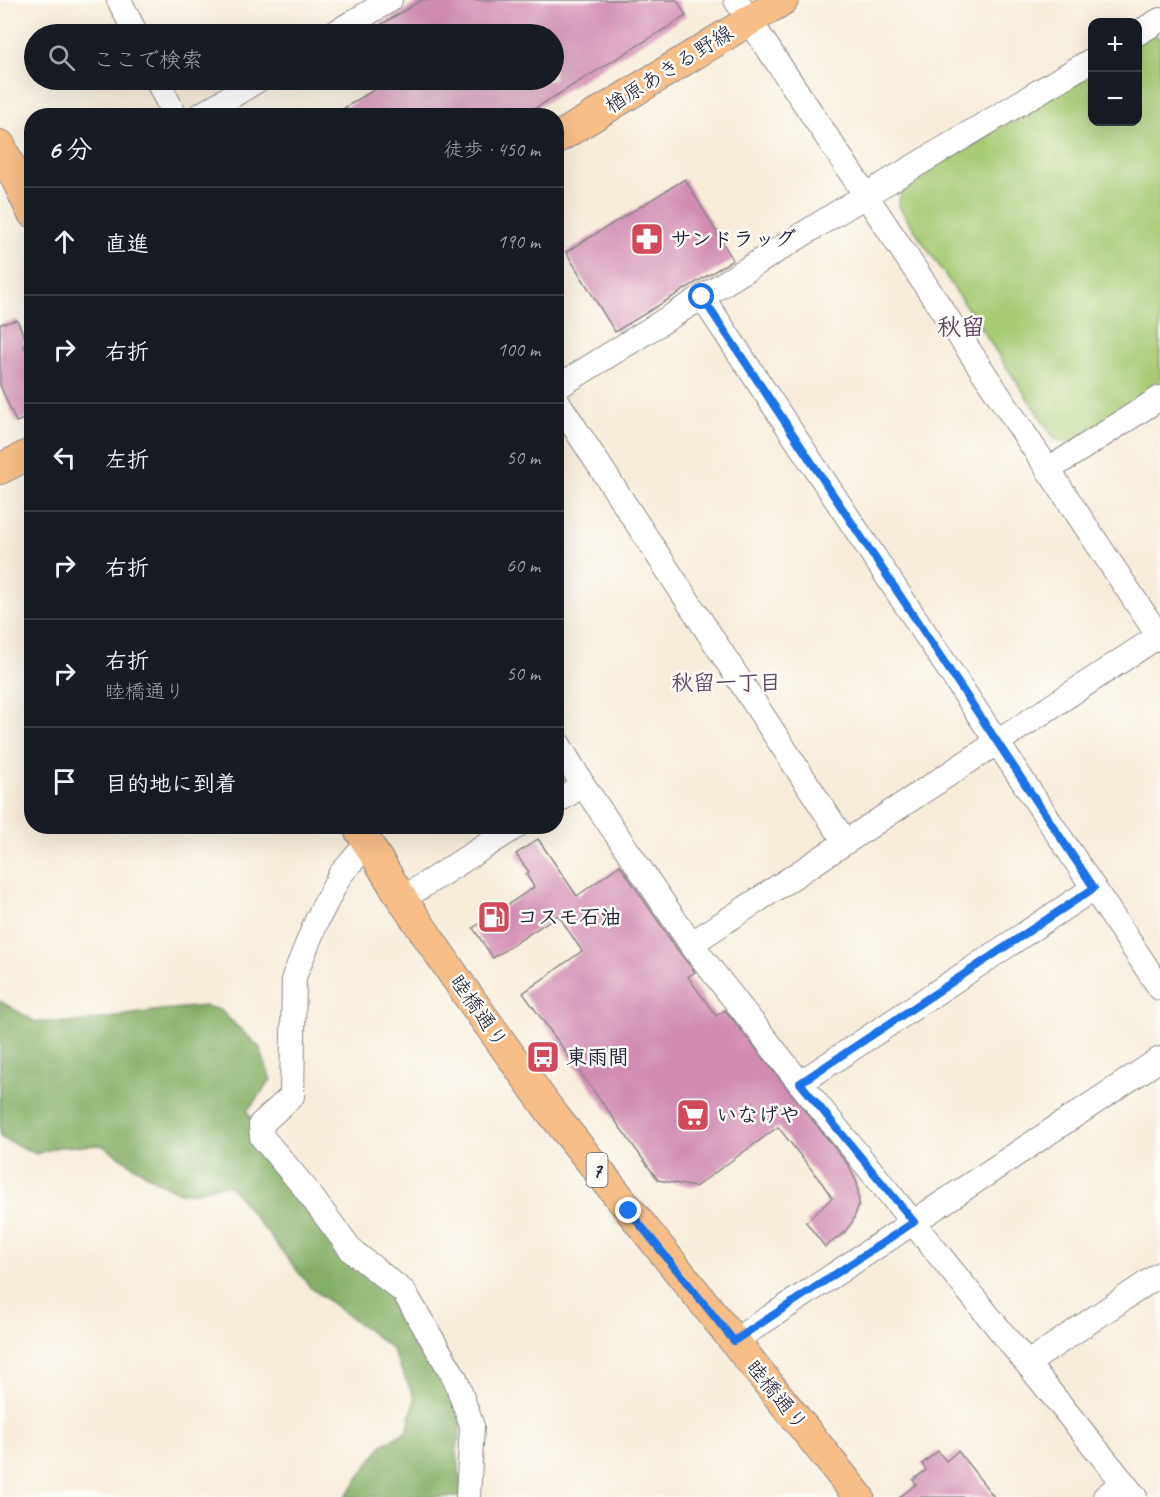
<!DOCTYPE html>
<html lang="ja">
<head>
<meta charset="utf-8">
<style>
	body { margin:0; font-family:Caveat,"Klee One",sans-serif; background:#242831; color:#f1f3f6 }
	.controls { position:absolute; right:18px; top:18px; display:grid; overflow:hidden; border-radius:12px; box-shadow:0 6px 24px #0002 }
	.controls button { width:54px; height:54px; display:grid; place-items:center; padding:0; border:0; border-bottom:2px solid #363941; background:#171b24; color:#f1f3f6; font:30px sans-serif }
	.stop { position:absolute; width:18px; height:18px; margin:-14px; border:4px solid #1a73e8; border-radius:50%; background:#fff }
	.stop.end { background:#1a73e8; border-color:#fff; box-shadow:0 2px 6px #0008 }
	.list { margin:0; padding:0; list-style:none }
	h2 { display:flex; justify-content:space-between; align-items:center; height:78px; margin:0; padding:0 24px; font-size:26px }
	h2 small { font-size:20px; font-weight:400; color:#9ea1a6 }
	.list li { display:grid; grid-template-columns:39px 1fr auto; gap:18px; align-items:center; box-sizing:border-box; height:108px; padding:0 24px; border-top:2px solid #363941 }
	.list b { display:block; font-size:22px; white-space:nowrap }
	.list p { margin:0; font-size:20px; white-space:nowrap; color:#9ea1a6 }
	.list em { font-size:20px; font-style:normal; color:#9ea1a6 }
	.icon { flex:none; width:33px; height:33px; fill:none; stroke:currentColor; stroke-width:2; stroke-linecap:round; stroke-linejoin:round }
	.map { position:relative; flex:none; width:1160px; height:1497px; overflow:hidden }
	.search { position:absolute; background:#171b24; box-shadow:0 6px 24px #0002; left:24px; top:24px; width:540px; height:66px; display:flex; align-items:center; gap:15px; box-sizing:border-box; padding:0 21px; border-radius:33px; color:#9ea1a6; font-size:22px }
	.panel { position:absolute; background:#171b24; box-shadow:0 6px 24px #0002; left:24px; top:108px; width:540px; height:726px; border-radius:24px }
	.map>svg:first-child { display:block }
	.green { fill:#a7ca73; stroke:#647657; stroke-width:1.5 }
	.forest { fill:#85ae65; stroke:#546850; stroke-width:1.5 }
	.building { fill:#d28cb2 }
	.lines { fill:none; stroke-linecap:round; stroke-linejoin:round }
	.minor-casing { stroke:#8d888b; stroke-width:26 }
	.major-casing { stroke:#8d888b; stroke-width:32 }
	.minor { stroke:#fff; stroke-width:24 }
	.major { stroke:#f7be88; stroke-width:30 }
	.route { stroke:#1a73e8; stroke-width:8 }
	.labels { text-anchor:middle; stroke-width:5; stroke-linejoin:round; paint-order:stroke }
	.shield { fill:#fdfcf7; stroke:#646373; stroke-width:1.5 }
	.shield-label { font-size:20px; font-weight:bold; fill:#22223b }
	.street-label { font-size:21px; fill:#22223b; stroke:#fdfcf7 }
	.poi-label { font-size:21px; font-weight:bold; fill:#22223b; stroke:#fdfcf7; text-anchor:start }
	.neighbourhood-label { font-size:22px; font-weight:bold; fill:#604765; stroke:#fdfcf7 }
	.quarter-label { font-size:24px; font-weight:bold; fill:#604765; stroke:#fdfcf7 }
</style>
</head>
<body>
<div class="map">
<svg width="1160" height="1497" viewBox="0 0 1160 1497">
	<rect width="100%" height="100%" fill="#fdfcf7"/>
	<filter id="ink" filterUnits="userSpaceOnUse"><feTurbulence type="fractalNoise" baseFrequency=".0167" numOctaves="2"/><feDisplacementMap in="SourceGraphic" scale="12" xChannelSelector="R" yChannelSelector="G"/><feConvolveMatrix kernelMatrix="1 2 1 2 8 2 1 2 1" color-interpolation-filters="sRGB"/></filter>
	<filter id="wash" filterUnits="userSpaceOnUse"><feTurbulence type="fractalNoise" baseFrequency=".008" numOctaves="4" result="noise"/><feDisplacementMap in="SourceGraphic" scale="24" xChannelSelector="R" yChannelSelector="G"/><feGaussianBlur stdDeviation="1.35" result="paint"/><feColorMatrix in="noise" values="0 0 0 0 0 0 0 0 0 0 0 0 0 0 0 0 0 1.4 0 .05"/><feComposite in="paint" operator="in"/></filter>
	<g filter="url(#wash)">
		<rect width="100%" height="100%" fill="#f8eddb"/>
		<path class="green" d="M 1148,35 L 1160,37 L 1160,385 L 1072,443 L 1055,439 L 898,205 L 902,188 L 1092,69 L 1092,122 L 1138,122 L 1138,41 Z"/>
		<path class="forest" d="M 0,1001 L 36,1022 L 82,1022 L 160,1010 L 205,1006 L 220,1010 L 260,1048 L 271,1080 L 247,1111 L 317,1224 L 392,1296 L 464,1404 L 457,1450 L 462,1497 L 345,1497 L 382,1445 L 407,1431 L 415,1399 L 391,1348 L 311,1288 L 230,1186 L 216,1185 L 199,1192 L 178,1192 L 158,1182 L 102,1145 L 58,1147 L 36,1154 L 0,1137 Z"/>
		<g id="blocks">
			<g class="building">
				<path d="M 422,0 L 677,0 L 686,16 L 523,116 L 331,116 L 390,80 L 554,80 L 554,34 L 365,34 Z"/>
				<path d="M 685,179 L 733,260 L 615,332 L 566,252 Z"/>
				<path d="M 17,320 L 27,342 L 23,344 L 32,364 L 32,416 L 16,422 L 0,385 L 0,324 Z"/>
				<path d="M 538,839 L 577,896 L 620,865 L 679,952 L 695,972 L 688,977 L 716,1016 L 725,1010 L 849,1166 L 857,1183 L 859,1204 L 853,1221 L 844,1233 L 825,1247 L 806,1222 L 832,1198 L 822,1183 L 778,1127 L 695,1187 L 658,1180 L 523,993 L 582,951 L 558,915 L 493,958 L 473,928 L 534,887 L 526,874 L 529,872 L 516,854 Z"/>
				<path d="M 938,1451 L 946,1461 L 958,1451 L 994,1497 L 900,1497 L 916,1484 L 913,1480 L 926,1470 L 922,1464 Z"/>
			</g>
		</g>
	</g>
	<g filter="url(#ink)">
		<use href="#blocks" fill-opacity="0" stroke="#8d888b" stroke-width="1.5"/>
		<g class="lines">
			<defs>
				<g id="minor">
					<path d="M 119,0 L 136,34"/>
					<path d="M 736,0 L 1160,638"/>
					<path d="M 1138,33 L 1160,20"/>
					<path d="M 333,34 L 390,0"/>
					<path d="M 157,80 L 175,116"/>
					<path d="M 199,116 L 258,80"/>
					<path d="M 702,297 L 1160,988"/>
					<path d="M 556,388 L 866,195 L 1092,60"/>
					<path d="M 556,399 L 845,842"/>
					<path d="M 1048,470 L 1160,398"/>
					<path d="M 556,740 L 583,785 L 691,944 L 800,1083 L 1135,1497"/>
					<path d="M 556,802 L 583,785"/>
					<path d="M 367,844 L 340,875 L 317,920 L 294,977 L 292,1096 L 261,1124 L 262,1137 L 304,1187 L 352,1251 L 404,1292 L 455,1378 L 472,1426 L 468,1497"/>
					<path d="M 402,899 L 517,826"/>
					<path d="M 691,944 L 1160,635"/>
					<path d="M 800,1083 L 1094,888"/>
					<path d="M 734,1341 L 1160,1059"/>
					<path d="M 1028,1363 L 1160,1274"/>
					<path d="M 1105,1497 L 1123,1482"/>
				</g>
				<g id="major">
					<path d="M 556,139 L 783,0"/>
					<path d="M 0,145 L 32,212"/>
					<path d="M 0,469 L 32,453"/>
					<path d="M 357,826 L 402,899 L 466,993 L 548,1108 L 859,1497"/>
				</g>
			</defs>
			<use href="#minor" class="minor-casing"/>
			<use href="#major" class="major-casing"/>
			<use href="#minor" class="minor"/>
			<use href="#major" class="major"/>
		</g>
	</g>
	<g class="lines" filter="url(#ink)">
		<path class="route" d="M 629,1211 L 734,1341 L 914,1222 L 800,1083 L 1094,888 L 702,297"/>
	</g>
	<defs>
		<symbol id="pharmacy-square" viewBox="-11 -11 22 22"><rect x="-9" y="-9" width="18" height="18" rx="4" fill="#d1495b" stroke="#fdfcf7"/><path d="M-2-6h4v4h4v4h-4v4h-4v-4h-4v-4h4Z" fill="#fff"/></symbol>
		<symbol id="fuel-square" viewBox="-11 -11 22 22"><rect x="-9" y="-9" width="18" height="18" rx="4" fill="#d1495b" stroke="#fdfcf7"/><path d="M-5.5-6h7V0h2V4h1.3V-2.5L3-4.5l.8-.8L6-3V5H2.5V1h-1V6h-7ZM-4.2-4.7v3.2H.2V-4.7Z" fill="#fff"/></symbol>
		<symbol id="bus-square" viewBox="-11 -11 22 22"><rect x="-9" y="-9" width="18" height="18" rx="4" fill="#d1495b" stroke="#fdfcf7"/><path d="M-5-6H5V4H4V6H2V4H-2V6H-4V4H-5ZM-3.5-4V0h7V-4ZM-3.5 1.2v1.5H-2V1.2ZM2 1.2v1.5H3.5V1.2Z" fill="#fff"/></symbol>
		<symbol id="supermarket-square" viewBox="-11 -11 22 22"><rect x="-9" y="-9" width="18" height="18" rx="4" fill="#d1495b" stroke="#fdfcf7"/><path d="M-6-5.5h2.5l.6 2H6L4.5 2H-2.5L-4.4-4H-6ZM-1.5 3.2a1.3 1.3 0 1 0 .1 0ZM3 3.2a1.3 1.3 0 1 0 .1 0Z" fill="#fff"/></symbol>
	</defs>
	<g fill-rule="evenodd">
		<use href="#pharmacy-square" x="628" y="220" width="38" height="38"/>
		<use href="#fuel-square" x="475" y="898" width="38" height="38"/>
		<use href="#bus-square" x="524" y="1038" width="38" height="38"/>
		<use href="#supermarket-square" x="674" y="1096" width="38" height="38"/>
	</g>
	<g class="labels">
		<rect class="shield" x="586.5" y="1153" width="21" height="34" rx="4.5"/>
		<g class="shield-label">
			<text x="597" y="1177">7</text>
		</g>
		<g class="street-label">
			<text transform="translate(669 69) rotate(-32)" y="7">楢原あきる野線</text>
			<text transform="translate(479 1011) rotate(55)" y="7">睦橋通り</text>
			<text transform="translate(777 1395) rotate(51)" y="7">睦橋通り</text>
		</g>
		<g class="poi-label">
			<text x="670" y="246">サンドラッグ</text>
			<text x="517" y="924">コスモ石油</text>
			<text x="566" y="1064">東雨間</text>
			<text x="716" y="1122">いなげや</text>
		</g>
		<g class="neighbourhood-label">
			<text x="726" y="690">秋留一丁目</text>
		</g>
		<g class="quarter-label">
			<text x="961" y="335">秋留</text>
		</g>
	</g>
</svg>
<div class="controls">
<button>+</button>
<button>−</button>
</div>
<div class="stop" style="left:702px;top:297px"></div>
<div class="stop end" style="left:629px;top:1211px"></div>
<div class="search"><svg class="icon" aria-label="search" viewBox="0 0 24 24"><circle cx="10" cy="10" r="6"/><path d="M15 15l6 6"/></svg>ここで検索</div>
<section class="panel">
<h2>6 分<small>徒歩 · 450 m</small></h2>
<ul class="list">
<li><svg class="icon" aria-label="ahead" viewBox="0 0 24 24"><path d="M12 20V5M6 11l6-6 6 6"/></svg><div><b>直進</b></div><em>190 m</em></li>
<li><svg class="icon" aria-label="right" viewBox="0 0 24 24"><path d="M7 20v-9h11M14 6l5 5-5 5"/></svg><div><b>右折</b></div><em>100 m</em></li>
<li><svg class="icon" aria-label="left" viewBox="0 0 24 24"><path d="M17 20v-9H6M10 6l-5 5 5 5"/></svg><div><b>左折</b></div><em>50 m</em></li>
<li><svg class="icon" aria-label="right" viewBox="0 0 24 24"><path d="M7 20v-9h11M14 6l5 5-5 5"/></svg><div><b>右折</b></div><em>60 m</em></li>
<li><svg class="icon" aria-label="right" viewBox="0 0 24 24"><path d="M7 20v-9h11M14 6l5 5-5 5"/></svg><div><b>右折</b><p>睦橋通り</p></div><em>50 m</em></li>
<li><svg class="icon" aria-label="arrive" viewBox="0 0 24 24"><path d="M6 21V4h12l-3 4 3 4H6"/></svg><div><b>目的地に到着</b></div></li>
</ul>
</section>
</div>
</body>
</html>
